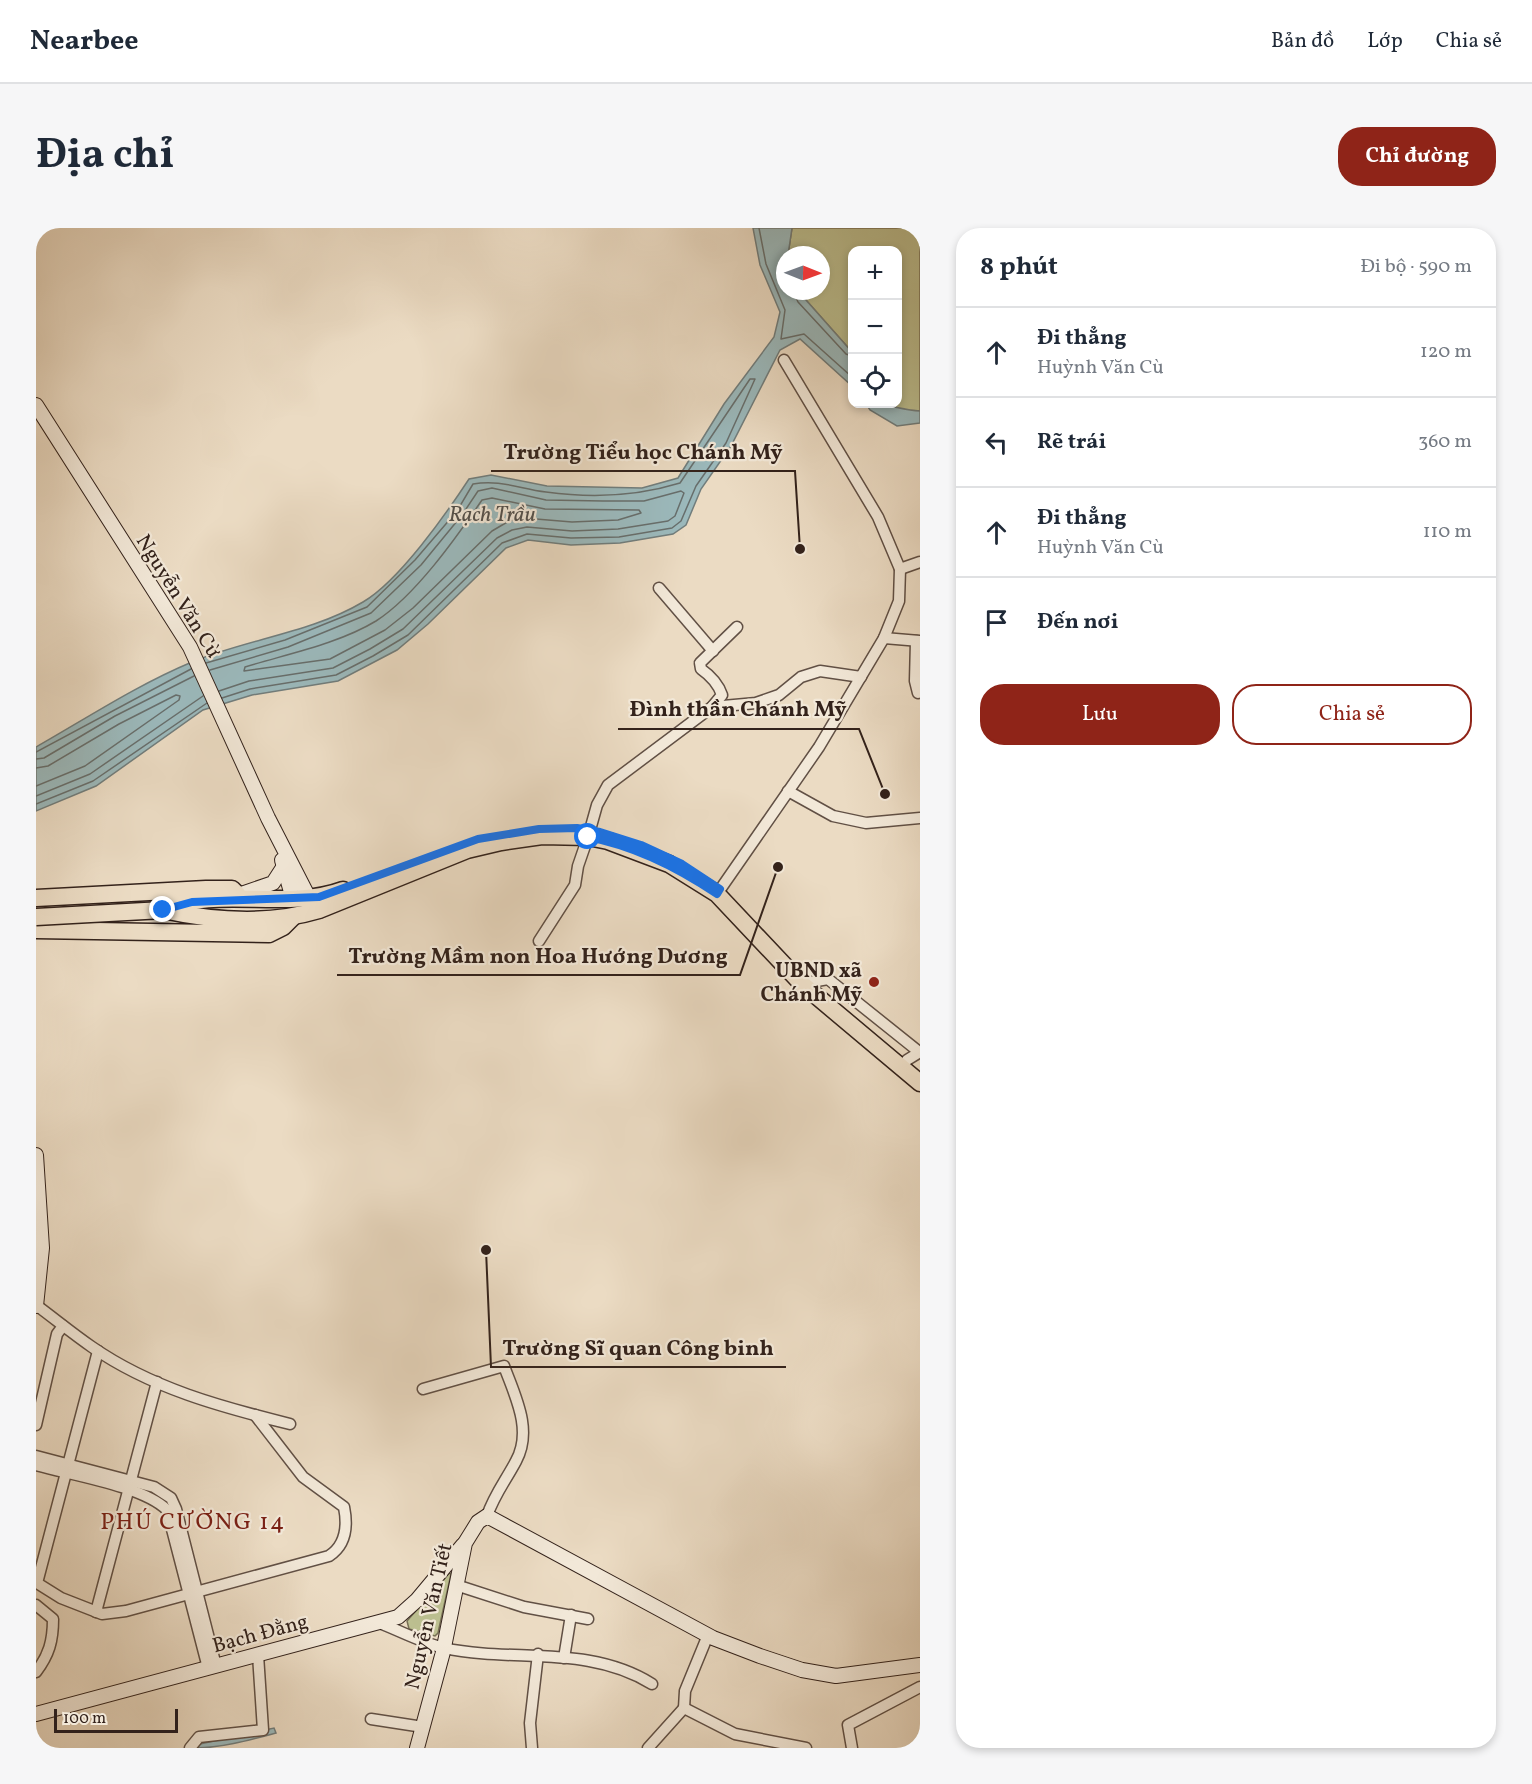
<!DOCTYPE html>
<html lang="vi">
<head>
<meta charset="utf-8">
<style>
	body { margin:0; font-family:Vollkorn,serif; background:#f6f6f7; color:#1f2937 }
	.controls { position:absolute; right:18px; top:18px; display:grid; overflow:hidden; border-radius:12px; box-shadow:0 3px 9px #0003 }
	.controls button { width:54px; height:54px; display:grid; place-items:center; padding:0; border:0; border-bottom:2px solid #e0e1e3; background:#fff; color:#1f2937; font:30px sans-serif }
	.compass { position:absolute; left:740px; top:18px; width:54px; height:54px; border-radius:50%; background:#fff; box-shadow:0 3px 9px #0003; rotate:91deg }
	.scale { position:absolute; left:18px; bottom:15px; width:124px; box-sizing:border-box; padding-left:6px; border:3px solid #33221b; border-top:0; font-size:16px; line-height:21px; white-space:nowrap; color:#33221b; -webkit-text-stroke:4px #f2e8d8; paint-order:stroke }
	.stop { position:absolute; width:18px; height:18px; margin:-14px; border:4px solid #1a73e8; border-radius:50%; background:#fff }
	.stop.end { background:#1a73e8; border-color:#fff; box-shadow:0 2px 6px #0008 }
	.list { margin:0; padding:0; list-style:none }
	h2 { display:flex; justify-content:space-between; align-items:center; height:78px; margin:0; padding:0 24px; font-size:26px }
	h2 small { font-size:20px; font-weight:400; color:#747a83 }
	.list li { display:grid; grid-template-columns:39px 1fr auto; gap:18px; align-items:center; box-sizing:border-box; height:90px; padding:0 24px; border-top:2px solid #e0e1e3 }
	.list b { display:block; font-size:22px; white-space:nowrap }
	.list p { margin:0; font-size:20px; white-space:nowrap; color:#747a83 }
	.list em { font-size:20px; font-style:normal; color:#747a83 }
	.actions { display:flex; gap:12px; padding:18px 24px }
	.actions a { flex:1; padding:14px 0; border:2px solid #8f2418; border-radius:24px; text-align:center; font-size:21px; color:#8f2418 }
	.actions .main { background:#8f2418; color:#fff }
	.icon { flex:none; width:33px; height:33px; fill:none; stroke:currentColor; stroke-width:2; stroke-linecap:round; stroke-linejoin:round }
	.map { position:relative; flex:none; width:884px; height:1520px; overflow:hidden; border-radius:24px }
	header { display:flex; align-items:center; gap:36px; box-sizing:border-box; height:84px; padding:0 30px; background:#fff; border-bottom:2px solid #e0e1e3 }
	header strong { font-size:28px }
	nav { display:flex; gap:33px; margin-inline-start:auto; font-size:21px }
	.intro { display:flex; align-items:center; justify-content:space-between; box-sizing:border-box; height:144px; padding:0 36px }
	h1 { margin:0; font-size:42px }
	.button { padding:15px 27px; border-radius:24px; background:#8f2418; color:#fff; font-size:21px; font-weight:700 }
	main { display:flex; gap:36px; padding:0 36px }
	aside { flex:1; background:#fff; border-radius:24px; box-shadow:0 3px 9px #0003 }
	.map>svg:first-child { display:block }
	.green { fill:#bcbf90; stroke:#787056; stroke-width:1.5 }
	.water { fill:#9bb9bc; stroke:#717d7c; stroke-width:1.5 }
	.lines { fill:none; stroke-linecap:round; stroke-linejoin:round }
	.shore { stroke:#676e6c; stroke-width:1.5 }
	.street-casing { stroke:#615045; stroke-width:13 }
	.secondary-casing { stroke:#33221b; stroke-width:16 }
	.primary-casing { stroke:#33221b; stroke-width:19 }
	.street { stroke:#f2e8d8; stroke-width:10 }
	.secondary { stroke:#f2e8d8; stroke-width:14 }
	.primary { stroke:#ebdbc3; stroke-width:16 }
	.primary-bridge-casing { stroke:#33221b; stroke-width:19; stroke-linecap:butt }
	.primary-bridge { stroke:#ebdbc3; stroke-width:16 }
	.route { stroke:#1a73e8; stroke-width:8 }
	.poi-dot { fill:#8f2418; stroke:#f2e8d8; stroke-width:2 }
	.labels { text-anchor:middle; stroke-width:4.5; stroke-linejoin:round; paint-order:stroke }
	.street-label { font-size:21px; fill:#33221b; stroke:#f2e8d8 }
	.poi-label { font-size:21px; font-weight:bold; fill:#33221b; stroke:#f2e8d8; text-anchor:end }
	.water-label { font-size:22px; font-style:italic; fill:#524f4b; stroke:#f2e8d8 }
	.quarter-label { font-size:24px; letter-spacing:1.5px; fill:#7a1f14; stroke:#f2e8d8 }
	.leader { fill:none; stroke:#33221b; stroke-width:2 }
	.callout-dot { fill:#33221b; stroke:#f2e8d8; stroke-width:2 }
	.callout-label { font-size:22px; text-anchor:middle; font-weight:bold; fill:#33221b; stroke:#f2e8d8; stroke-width:4.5; stroke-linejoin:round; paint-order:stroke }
</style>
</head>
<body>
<header>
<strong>Nearbee</strong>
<nav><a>Bản đồ</a><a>Lớp</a><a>Chia sẻ</a></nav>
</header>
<div class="intro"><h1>Địa chỉ</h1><a class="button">Chỉ đường</a></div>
<main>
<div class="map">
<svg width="884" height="1520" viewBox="0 0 884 1520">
	<rect width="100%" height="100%" fill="#ebdbc3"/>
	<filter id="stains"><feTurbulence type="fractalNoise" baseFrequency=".00333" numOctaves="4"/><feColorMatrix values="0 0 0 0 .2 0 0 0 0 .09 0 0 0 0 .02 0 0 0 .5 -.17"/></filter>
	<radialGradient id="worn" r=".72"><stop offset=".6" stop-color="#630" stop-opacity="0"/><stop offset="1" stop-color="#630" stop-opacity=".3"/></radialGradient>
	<g class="green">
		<path d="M 756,0 L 884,0 L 884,183 L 865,182 L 854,176 L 862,176 L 862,22 L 816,22 L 816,124 L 762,63 L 785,63 L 785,27 L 752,27 Z"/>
		<path d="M 413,1345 L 415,1346 L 402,1405 L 399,1408 L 373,1401 L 371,1393 Z"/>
	</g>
	<g class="water">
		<path d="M 717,0 L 756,0 L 752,27 L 749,27 L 749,63 L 762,63 L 816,124 L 816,158 L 764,111 L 744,122 L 695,218 L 665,261 L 650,297 L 637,306 L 584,315 L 535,317 L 492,312 L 470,320 L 392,396 L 361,422 L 302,453 L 216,467 L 167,482 L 60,558 L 0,583 L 0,519 C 51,490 101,457 156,434 C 211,411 275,405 327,374 C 363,353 410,286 433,251 L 455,247 L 511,258 L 606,260 L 642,250 L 688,176 L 738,109 L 744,84 L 724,37 Z"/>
		<path d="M 830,176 C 850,175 865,182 884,183 L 884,195 L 861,198 L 834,182 Z"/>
		<path d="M 238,1500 L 240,1505 C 214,1512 186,1520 159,1520 L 164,1516 Z"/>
	</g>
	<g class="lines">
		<g class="shore">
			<path d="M 723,0 L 730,36 L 749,82 L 745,111 L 768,106 L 816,149"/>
			<path d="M 757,63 L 762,74 L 810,126 L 816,128"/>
			<path d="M 456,270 L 509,281 L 603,282 L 605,285 L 582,292 L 536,294 L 488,290 L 473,293 L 456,303 L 377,380 L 349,402 L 294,431 L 208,443 L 209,439 C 251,426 302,416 340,393 C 379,368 420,310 446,272 Z"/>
			<path d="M 170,435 L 249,412 L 331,379 L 379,332 L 421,283 L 437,256 C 464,251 484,261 510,264 C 554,270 602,268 644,255 L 714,151 L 719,151 L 690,215 L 660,258 L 645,293 L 636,300 L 583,309 L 535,310 L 491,306 L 466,315 L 372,407 L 337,428 L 300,447 L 214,461 L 186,470"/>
			<path d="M 174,442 L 252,419 L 335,385 L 385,337 L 426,287 L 442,263 L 456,260 L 510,272 L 567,273 L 608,273 L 645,263 L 648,265 L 639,288 L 632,293 L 582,301 L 536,303 L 491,299 L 476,302 L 461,310 L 367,401 L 334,421 L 297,440 L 213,453 L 183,463"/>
			<path d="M 0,524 L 155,441"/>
			<path d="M 0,531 L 8,530 L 79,488 L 158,448"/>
			<path d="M 0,540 L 12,538 L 83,496 L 140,467 L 144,468 L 143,472 L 49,538 L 0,558"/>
			<path d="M 0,568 L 54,546 L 167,468"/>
			<path d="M 0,576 L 57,553 L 171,475"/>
		</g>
		<defs>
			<g id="street">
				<path d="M 864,341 L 884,334"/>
				<path d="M 623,360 L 677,423"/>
				<path d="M 848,410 L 884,413"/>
				<path d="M 880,413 L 879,453 L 882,465"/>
				<path d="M 676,479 L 686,467 C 682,455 675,448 665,441 L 664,435 L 701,399"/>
				<path d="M 752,563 L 797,588 L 830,595 L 884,590"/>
				<path d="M 554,602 L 561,577 L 572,557 L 676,479 L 720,475 L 743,467 L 765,449 L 784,443 L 825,449"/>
				<path d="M 681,666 L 783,519 L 848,410 L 863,373 L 864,341 L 842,289 L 748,132"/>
				<path d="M 503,713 L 539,657 L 542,638 L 552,609"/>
				<path d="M 775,754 L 792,751 L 882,823"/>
				<path d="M 871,832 L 884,824"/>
				<path d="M 0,1077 C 19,1091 37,1106 56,1119 C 115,1160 185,1179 254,1196"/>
				<path d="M 62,1123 L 1,1355 L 25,1370 L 66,1386 L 90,1383 L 293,1328 C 310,1317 312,1299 308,1279 L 267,1249 L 219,1187"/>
				<path d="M 387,1161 L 468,1138 C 479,1168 497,1202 480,1233 C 470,1252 458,1267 451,1288"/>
				<path d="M 0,1197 L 21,1106 L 27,1098"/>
				<path d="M 0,1228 L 118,1259 L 135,1270 L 140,1281 L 180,1438"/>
				<path d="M 0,1237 C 35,1247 107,1258 131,1282 L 172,1440"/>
				<path d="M 420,1357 L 488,1379 L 552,1391"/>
				<path d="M 0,1377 L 17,1391 C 17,1413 13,1427 0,1444"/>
				<path d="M 60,1384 L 121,1154"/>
				<path d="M 344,1395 C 364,1403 387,1415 408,1420 C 477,1435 552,1416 616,1456"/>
				<path d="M 528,1430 L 535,1387"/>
				<path d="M 648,1480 L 649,1463 L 672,1407"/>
				<path d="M 335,1491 L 387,1499"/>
				<path d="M 154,1520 L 163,1509 L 227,1502 L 222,1427"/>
				<path d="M 496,1520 L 494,1495 L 502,1426"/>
				<path d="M 612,1520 L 648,1480 L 699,1506 L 770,1520"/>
				<path d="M 816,1520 L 812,1497 L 884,1459"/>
			</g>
			<g id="secondary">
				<path d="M 0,177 L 154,419 L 232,590 L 273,670"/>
				<path d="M 246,632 L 257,671"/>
				<path d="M 205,666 L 237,655 L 248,638"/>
				<path d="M 0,927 L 6,1020 L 0,1078"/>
				<path d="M 0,1486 L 362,1389 L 381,1372 L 427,1317"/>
				<path d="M 381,1520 L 407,1424 L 429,1315 L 442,1294 L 451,1288 L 677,1410 L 724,1428 L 766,1442 L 800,1448 L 884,1437"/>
			</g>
			<g id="primary">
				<path d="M 0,670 L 170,661 L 196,661 L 202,667"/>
				<path d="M 128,681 C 183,658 250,683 307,662"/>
				<path d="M 127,682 C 177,693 233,697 283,682 L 431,622 L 465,614 L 506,608 L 552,609 L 572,613 L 633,636 L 681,666 L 765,755 L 884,855"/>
				<path d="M 0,702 L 233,706 L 247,699 L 257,689"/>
			</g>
		</defs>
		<use href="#street" class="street-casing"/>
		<use href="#secondary" class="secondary-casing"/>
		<use href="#primary" class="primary-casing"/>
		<use href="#street" class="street"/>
		<use href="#secondary" class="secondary"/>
		<use href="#primary" class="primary"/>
		<defs>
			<path id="primary-bridge" d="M 0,689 L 127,682"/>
		</defs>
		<use href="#primary-bridge" class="primary-bridge-casing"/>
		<use href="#primary-bridge" class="primary-bridge"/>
	</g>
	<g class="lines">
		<path class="route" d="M 127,682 L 156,674 L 283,669 L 442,611 L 503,601 L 541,600 L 564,604 L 605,617 L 646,636 L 684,661 L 681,666 C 641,639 599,618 552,609"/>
	</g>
	<circle class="poi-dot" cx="838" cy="754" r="6"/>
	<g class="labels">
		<g class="street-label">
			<text transform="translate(143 368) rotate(58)" y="7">Nguyễn Văn Cừ</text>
			<text transform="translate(392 1388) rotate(-77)" y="7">Nguyễn Văn Tiết</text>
			<text transform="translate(224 1405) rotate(-15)" y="7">Bạch Đằng</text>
		</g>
		<g class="poi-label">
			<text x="826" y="749">UBND xã<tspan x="826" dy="24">Chánh Mỹ</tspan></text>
		</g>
		<g class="water-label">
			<text x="456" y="293">Rạch Trầu</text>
		</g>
		<g class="quarter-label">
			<text x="157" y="1301">PHÚ CƯỜNG 14</text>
		</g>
	</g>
	<path class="leader" d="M764 321L759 243H455M849 566L823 501H582M742 639L704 747H301M450 1022L455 1139H750"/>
	<g class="callout-dot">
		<circle cx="764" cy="321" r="6"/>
		<circle cx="849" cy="566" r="6"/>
		<circle cx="742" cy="639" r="6"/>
		<circle cx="450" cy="1022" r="6"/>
	</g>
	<g class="callout-label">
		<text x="607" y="231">Trường Tiểu học Chánh Mỹ</text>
		<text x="702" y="488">Đình thần Chánh Mỹ</text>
		<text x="502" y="735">Trường Mầm non Hoa Hướng Dương</text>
		<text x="602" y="1127">Trường Sĩ quan Công binh</text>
	</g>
	<rect width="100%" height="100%" filter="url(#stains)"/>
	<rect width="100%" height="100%" fill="url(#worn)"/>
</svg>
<div class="controls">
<button>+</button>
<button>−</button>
<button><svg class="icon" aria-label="locate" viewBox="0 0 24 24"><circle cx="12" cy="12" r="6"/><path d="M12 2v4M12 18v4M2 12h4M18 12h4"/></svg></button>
</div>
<svg class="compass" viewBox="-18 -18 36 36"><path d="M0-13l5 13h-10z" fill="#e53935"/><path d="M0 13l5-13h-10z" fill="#747a83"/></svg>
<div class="scale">100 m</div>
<div class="stop" style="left:552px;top:609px"></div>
<div class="stop end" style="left:127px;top:682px"></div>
</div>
<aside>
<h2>8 phút<small>Đi bộ · 590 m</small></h2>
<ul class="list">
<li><svg class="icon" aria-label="ahead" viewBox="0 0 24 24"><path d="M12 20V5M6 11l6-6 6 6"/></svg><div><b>Đi thẳng</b><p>Huỳnh Văn Cù</p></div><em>120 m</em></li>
<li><svg class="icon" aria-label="left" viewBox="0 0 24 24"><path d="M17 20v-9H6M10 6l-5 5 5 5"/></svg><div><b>Rẽ trái</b></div><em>360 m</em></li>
<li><svg class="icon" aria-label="ahead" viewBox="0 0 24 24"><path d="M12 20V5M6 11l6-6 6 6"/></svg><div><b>Đi thẳng</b><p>Huỳnh Văn Cù</p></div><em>110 m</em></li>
<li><svg class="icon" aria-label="arrive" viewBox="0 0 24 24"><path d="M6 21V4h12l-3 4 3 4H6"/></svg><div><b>Đến nơi</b></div></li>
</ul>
<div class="actions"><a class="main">Lưu</a><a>Chia sẻ</a></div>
</aside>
</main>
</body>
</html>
